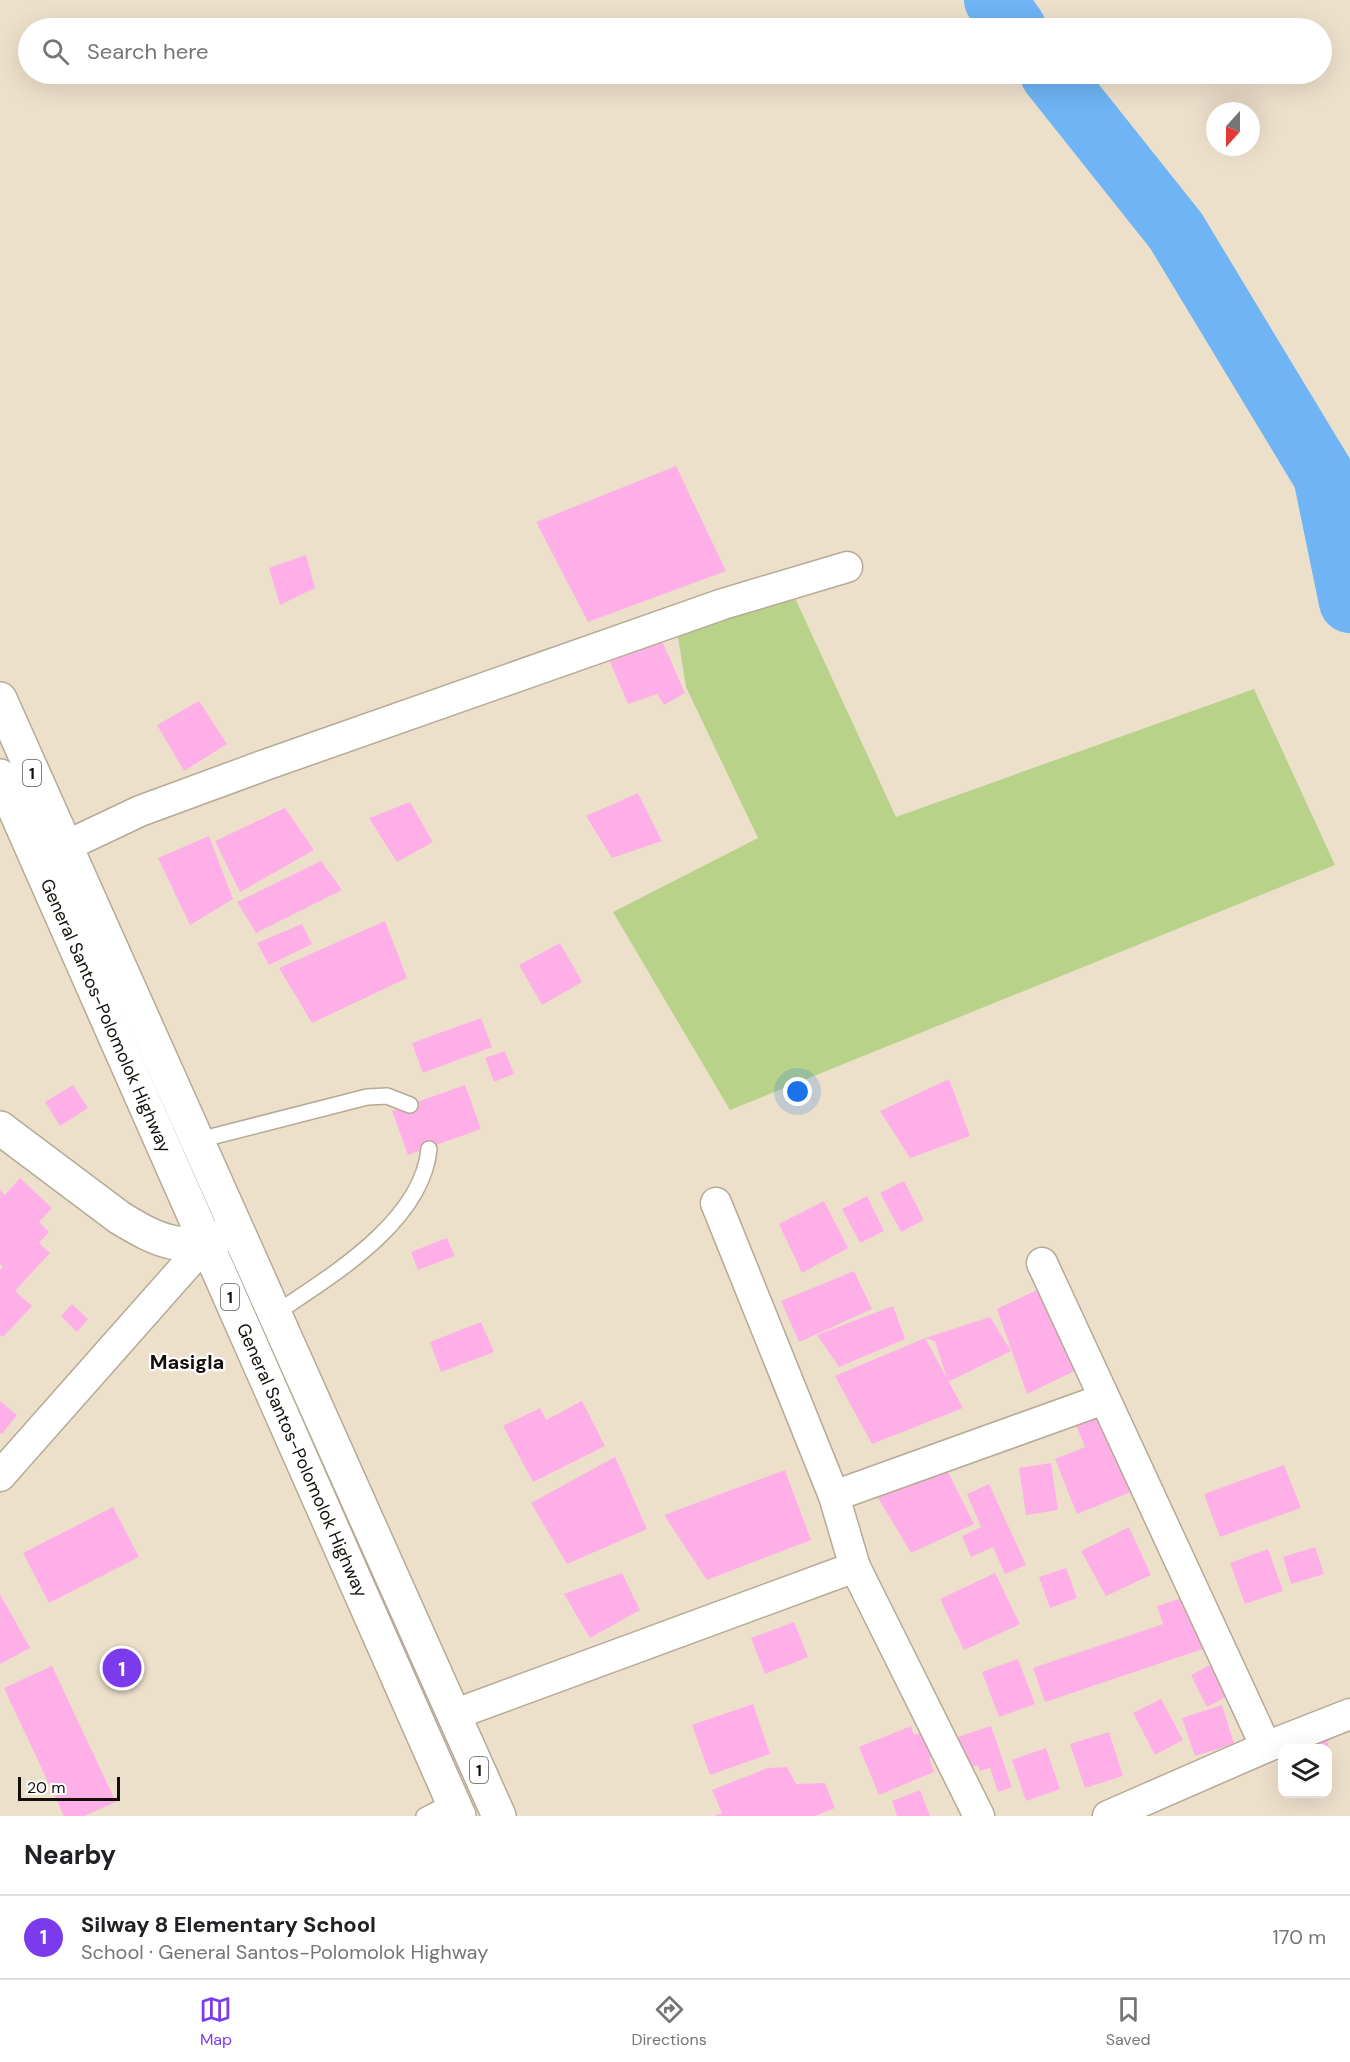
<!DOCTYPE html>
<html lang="en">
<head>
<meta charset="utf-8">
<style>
	body { margin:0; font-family:"DM Sans",sans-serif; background:#f2f2f2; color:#202124 }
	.controls { position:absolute; right:18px; bottom:18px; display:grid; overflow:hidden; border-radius:12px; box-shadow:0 6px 24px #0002 }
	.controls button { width:54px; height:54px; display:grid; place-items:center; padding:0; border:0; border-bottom:2px solid #e0e0e0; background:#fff; color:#202124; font:30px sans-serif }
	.compass { position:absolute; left:1206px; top:102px; width:54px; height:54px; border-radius:50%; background:#fff; box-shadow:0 6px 24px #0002; rotate:201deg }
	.scale { position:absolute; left:18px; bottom:15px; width:102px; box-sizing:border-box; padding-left:6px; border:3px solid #141009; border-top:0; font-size:16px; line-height:21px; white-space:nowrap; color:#141009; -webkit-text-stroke:4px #fff; paint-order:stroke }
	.you { position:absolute; left:798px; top:1092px; width:21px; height:21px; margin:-15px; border:4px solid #fff; border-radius:50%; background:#1a73e8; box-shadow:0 0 0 9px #1a73e833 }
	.badge { display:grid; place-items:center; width:39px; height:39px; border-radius:50%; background:#7c3aed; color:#fff; font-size:20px; font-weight:700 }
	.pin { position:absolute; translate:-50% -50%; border:3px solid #fff; box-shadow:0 2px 6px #0006 }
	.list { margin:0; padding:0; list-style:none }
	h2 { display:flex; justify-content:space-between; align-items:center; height:78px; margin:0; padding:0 24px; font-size:26px }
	h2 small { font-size:20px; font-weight:400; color:#757577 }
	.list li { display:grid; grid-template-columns:39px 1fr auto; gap:18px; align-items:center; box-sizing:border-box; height:84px; padding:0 24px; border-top:2px solid #e0e0e0 }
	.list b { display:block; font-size:22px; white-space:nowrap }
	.list p { margin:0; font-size:20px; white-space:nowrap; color:#757577 }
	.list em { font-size:20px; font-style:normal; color:#757577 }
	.icon { flex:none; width:33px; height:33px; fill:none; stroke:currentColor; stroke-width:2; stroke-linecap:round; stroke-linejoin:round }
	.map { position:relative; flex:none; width:1350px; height:1816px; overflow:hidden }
	.search { position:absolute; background:#fff; box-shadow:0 6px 24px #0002; left:18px; right:18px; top:18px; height:66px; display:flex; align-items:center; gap:15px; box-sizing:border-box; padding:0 21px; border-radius:33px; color:#757577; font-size:22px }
	.sheet { height:162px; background:#fff }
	nav { display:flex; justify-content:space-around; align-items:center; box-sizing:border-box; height:84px; border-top:2px solid #e0e0e0; background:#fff; font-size:16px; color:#757577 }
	nav a { display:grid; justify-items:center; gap:3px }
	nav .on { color:#7c3aed }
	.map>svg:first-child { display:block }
	.green { fill:#b8d28a }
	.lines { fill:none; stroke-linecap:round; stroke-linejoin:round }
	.river { stroke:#6fb4f4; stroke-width:62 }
	.building { fill:#ffafe8 }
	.service-casing { stroke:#b5aa96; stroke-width:18 }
	.minor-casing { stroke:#b5aa96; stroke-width:33 }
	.secondary-casing { stroke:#b5aa96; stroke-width:36 }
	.trunk-casing { stroke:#b5aa96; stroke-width:36 }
	.service { stroke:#fff; stroke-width:15 }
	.minor { stroke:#fff; stroke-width:30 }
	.secondary { stroke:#fff; stroke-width:33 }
	.trunk { stroke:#fff; stroke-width:33 }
	.labels { text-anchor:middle; stroke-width:4.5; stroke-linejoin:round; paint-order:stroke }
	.shield { fill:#fff; stroke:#5a5853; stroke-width:1.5 }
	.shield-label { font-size:16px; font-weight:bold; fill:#141009 }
	.street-label { font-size:18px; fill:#141009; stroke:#fff }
	.neighbourhood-label { font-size:20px; font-weight:bold; fill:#141009; stroke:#fff }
</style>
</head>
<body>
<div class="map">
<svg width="1350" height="1816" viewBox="0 0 1350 1816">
	<rect width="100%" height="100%" fill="#ede0cb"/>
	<path class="green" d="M 789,585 L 896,817 L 1254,689 L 1335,865 L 730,1110 L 613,912 L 758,838 L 686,687 L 676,625 Z"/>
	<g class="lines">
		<g class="river">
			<path d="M 995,0 L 1015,28"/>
			<path d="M 1051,74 L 1176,231 L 1324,476 L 1350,602"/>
		</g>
	</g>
	<g class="building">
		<path d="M 676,466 L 726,571 L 588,622 L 536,522 Z"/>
		<path d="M 306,555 L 315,588 L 280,605 L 269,568 Z"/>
		<path d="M 661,639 L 685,693 L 664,705 L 657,694 L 628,704 L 610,662 Z"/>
		<path d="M 199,701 L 227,744 L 184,771 L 157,725 Z"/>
		<path d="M 638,793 L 662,841 L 612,858 L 586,816 Z"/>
		<path d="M 410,802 L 433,842 L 397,862 L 369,818 Z"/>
		<path d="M 285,808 L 314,850 L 240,892 L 215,841 Z"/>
		<path d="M 209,836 L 233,899 L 190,925 L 158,858 Z"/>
		<path d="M 321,861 L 342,890 L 256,933 L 237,902 Z"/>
		<path d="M 385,921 L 407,978 L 312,1023 L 279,968 Z"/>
		<path d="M 302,924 L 312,944 L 269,965 L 257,943 Z"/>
		<path d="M 560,943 L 582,982 L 542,1005 L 519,965 Z"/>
		<path d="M 481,1018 L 492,1047 L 423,1073 L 412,1043 Z"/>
		<path d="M 505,1051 L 514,1074 L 494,1082 L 485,1058 Z"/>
		<path d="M 949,1079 L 970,1136 L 910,1158 L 880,1111 Z"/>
		<path d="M 73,1085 L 88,1108 L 60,1126 L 45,1102 Z"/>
		<path d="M 465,1085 L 481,1129 L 408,1155 L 392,1111 Z"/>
		<path d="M 20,1178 L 52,1208 L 39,1222 L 49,1232 L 39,1243 L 50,1253 L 15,1291 L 32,1306 L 3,1337 L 0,1335 L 0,1270 L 3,1267 L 0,1264 L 0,1190 L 5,1195 Z"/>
		<path d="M 904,1181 L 924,1220 L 901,1232 L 880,1193 Z"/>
		<path d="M 867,1196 L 884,1231 L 860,1243 L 842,1209 Z"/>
		<path d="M 824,1201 L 848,1248 L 802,1273 L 779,1224 Z"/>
		<path d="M 447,1238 L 455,1256 L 418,1270 L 411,1252 Z"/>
		<path d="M 854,1271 L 872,1309 L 799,1342 L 781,1301 Z"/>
		<path d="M 1047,1285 L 1085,1366 L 1027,1394 L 997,1309 Z"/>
		<path d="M 72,1304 L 88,1319 L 77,1332 L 61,1316 Z"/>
		<path d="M 893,1306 L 905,1339 L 839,1367 L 817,1335 Z"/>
		<path d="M 990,1317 L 1011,1351 L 948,1382 L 935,1341 L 925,1338 Z"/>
		<path d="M 481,1322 L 494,1352 L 441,1372 L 430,1342 Z"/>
		<path d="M 925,1338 L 963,1408 L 872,1444 L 835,1376 Z"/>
		<path d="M 0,1401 L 17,1415 L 2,1434 L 0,1433 Z"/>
		<path d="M 582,1401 L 605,1446 L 533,1482 L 503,1426 L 540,1408 L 546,1420 Z"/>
		<path d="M 1105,1408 L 1138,1489 L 1077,1514 L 1055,1459 L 1085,1447 L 1074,1420 Z"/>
		<path d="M 615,1457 L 647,1529 L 567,1564 L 531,1503 Z"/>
		<path d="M 1051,1463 L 1058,1510 L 1026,1515 L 1019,1468 Z"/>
		<path d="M 944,1464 L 974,1524 L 911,1553 L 877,1496 Z"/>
		<path d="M 1284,1465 L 1301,1508 L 1220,1537 L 1204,1494 Z"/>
		<path d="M 785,1470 L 811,1540 L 707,1580 L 664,1515 Z"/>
		<path d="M 989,1484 L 1026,1565 L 1005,1574 L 993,1547 L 971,1557 L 962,1536 L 981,1527 L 967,1494 Z"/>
		<path d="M 113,1507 L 139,1557 L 49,1603 L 23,1553 Z"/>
		<path d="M 1129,1527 L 1151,1575 L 1106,1596 L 1081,1551 Z"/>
		<path d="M 1315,1547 L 1324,1574 L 1291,1584 L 1283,1557 Z"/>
		<path d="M 1268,1549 L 1283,1591 L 1245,1604 L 1230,1563 Z"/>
		<path d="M 1066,1568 L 1077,1598 L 1050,1608 L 1039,1577 Z"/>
		<path d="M 622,1573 L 640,1610 L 590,1638 L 564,1594 Z"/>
		<path d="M 995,1573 L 1020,1624 L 964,1650 L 940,1599 Z"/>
		<path d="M 0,1594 L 30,1648 L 0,1664 Z"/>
		<path d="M 1185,1597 L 1203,1649 L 1045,1702 L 1033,1668 L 1163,1624 L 1157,1606 Z"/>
		<path d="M 794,1622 L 808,1657 L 765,1674 L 751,1638 Z"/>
		<path d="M 1018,1659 L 1035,1704 L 999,1717 L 982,1672 Z"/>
		<path d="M 1220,1660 L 1237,1691 L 1207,1707 L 1191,1675 Z"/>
		<path d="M 52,1666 L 116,1802 L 84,1816 L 64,1816 L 4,1688 Z"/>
		<path d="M 1161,1699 L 1183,1740 L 1155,1755 L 1133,1713 Z"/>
		<path d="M 753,1704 L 770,1754 L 710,1775 L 692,1725 Z"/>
		<path d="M 1222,1705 L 1234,1744 L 1195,1756 L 1182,1718 Z"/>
		<path d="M 911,1726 L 914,1735 L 928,1730 L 938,1755 L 929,1758 L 934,1772 L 879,1795 L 859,1747 Z"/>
		<path d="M 991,1726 L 1012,1787 L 998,1792 L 990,1768 L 980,1771 L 978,1765 L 969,1768 L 958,1737 Z"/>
		<path d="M 1109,1732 L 1123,1776 L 1085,1788 L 1070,1744 Z"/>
		<path d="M 1325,1734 L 1329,1748 L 1301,1748 Z"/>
		<path d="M 1046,1748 L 1060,1789 L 1026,1801 L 1012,1760 Z"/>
		<path d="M 787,1767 L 796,1784 L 825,1783 L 835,1808 L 815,1816 L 715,1816 L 722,1813 L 712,1790 L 768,1768 Z"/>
		<path d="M 920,1790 L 930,1816 L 897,1816 L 892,1801 Z"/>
	</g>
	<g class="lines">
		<defs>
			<g id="service">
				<path d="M 195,1141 L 367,1097 L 387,1096 L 410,1105"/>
				<path d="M 273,1315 C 329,1277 422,1223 429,1149"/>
				<path d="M 424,1816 L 453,1801"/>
			</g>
			<g id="minor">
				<path d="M 64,847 L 140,811 L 265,765 L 723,604 L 847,567"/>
				<path d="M 716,1203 L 834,1496 L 855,1567 L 979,1816"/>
				<path d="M 1042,1263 L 1266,1747"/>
				<path d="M 0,1476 L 206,1243"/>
				<path d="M 834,1496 L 1104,1399"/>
				<path d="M 453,1715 L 855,1567"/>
				<path d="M 1108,1816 L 1266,1747 L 1350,1714"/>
			</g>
			<path id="secondary" d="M 0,1128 L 120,1218 C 163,1244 184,1253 231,1232"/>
			<g id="trunk">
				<path d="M 0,699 L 499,1816"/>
				<path id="s1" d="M 0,776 L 459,1816"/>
			</g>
		</defs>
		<use href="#service" class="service-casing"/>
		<use href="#minor" class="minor-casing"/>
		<use href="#secondary" class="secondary-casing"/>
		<use href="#trunk" class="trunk-casing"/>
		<use href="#service" class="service"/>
		<use href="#minor" class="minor"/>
		<use href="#secondary" class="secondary"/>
		<use href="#trunk" class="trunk"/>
	</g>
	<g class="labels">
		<g class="shield">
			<rect x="23" y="760" width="18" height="26" rx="4.5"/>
			<rect x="221" y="1284" width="18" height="26" rx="4.5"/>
			<rect x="470" y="1757" width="18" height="26" rx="4.5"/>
		</g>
		<g class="shield-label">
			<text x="32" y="779">1</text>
			<text x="230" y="1303">1</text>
			<text x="479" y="1776">1</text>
		</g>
		<g class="street-label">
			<text dy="6" stroke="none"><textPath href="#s1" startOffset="262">General Santos-Polomolok Highway</textPath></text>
			<text dy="6" stroke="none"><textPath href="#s1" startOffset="748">General Santos-Polomolok Highway</textPath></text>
		</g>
		<g class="neighbourhood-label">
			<text x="187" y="1369">Masigla</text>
		</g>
	</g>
</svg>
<div class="controls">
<button><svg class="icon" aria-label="layers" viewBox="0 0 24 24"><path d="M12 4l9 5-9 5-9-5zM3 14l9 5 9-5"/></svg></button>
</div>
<svg class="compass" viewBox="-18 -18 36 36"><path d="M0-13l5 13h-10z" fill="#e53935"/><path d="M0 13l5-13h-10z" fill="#757577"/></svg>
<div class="scale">20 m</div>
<div class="you"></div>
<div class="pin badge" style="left:122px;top:1668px">1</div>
<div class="search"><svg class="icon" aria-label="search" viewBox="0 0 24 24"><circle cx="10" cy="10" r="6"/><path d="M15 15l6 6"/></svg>Search here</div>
</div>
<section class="sheet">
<h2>Nearby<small></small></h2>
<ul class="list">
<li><span class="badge">1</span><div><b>Silway 8 Elementary School</b><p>School · General Santos-Polomolok Highway</p></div><em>170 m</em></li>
</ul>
</section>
<nav>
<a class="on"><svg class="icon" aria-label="map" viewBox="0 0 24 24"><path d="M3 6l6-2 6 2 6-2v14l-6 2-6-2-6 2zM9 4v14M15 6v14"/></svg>Map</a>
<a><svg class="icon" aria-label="directions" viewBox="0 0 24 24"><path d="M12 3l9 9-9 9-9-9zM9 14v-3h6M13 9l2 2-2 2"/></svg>Directions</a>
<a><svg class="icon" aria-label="saved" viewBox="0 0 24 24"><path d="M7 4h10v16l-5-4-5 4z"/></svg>Saved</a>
</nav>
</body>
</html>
